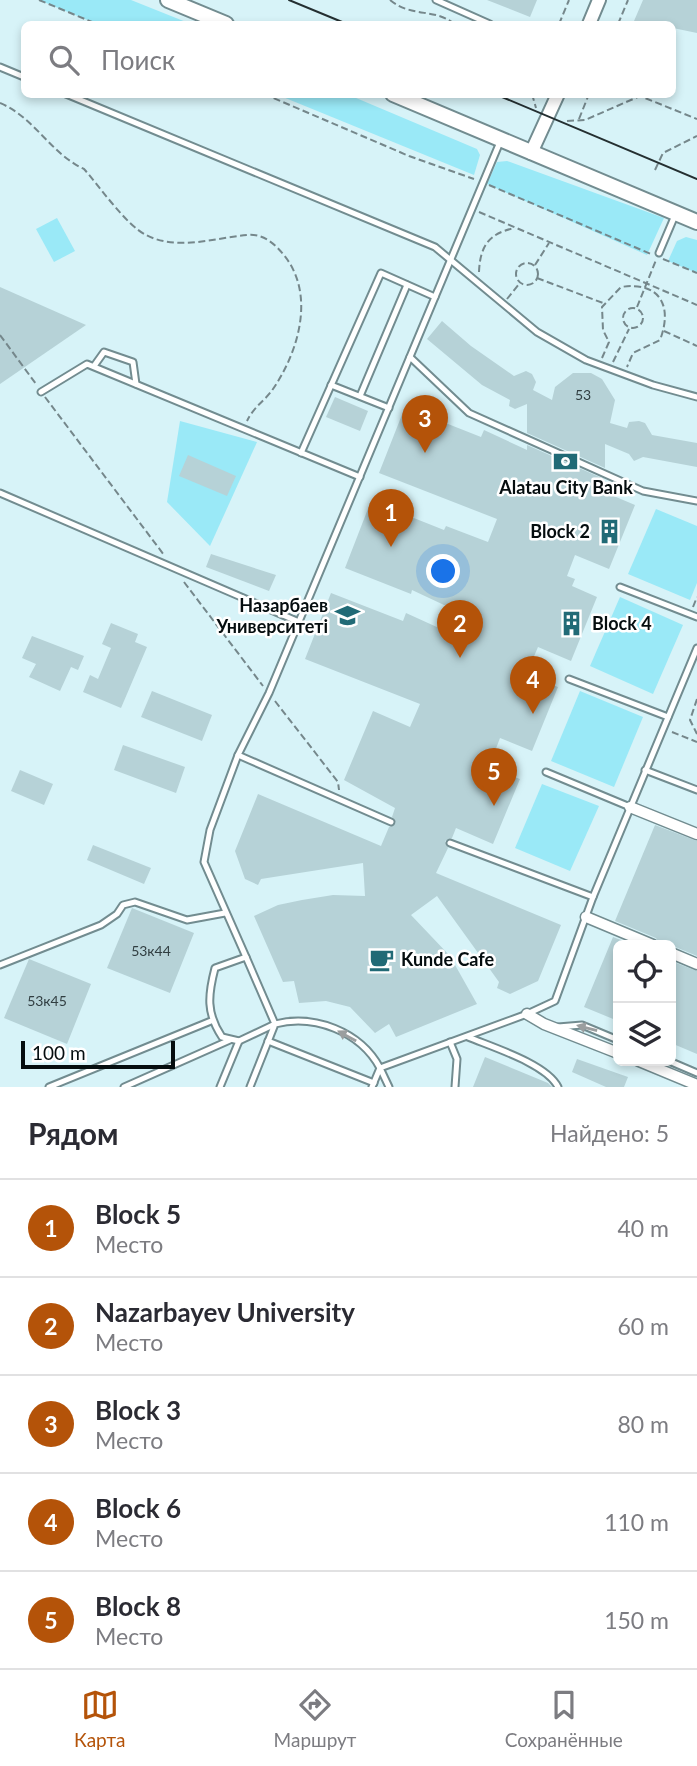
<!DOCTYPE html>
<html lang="ru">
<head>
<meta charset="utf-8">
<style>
	body { margin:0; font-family:Lato,sans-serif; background:#f2f2f3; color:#2b2b33 }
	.controls { position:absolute; right:21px; bottom:21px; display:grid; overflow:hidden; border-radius:10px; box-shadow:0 4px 10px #0003 }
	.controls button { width:63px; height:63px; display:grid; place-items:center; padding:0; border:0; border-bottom:2px solid #e1e1e2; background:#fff; color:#2b2b33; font:35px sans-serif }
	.scale { position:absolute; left:21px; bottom:18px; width:154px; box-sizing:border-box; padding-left:7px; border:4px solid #050d0f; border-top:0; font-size:19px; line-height:24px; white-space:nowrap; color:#050d0f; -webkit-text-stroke:5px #fff; paint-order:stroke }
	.you { position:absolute; left:444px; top:572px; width:24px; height:24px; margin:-18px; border:5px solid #fff; border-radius:50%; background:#1a73e8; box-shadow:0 0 0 10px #1a73e833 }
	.badge { display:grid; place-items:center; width:46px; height:46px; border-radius:50%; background:#b45309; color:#fff; font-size:23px; font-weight:700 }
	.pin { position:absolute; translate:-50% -58px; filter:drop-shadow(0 2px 4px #0008) }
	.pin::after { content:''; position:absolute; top:37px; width:24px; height:21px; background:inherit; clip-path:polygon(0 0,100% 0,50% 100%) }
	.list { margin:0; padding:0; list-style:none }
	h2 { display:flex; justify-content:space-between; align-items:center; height:91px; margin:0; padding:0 28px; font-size:30px }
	h2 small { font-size:23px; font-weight:400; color:#7c7c81 }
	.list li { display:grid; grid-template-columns:46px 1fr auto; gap:21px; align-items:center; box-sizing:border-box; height:98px; padding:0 28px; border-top:2px solid #e1e1e2 }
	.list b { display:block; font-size:26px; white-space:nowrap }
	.list p { margin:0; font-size:23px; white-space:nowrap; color:#7c7c81 }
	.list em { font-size:23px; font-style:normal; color:#7c7c81 }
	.icon { flex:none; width:38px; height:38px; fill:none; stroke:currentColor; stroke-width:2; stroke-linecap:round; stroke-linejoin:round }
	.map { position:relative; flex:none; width:697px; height:1087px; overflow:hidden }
	.search { position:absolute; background:#fff; box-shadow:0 4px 10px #0003; left:21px; right:21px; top:21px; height:77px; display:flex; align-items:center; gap:18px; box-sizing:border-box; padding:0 24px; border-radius:10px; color:#7c7c81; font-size:26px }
	.sheet { height:581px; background:#fff }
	nav { display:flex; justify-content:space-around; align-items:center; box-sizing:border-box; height:98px; border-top:2px solid #e1e1e2; background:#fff; font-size:19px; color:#7c7c81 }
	nav a { display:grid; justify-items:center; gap:4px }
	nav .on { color:#b45309 }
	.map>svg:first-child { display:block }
	.green { fill:#9ae9f7 }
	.building { fill:#b6d2d7 }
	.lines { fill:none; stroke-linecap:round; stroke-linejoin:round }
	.service-casing { stroke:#728c90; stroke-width:9 }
	.minor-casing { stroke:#728c90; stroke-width:13 }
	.tertiary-casing { stroke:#728c90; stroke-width:16 }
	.secondary-casing { stroke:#728c90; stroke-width:18 }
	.path { stroke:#75878b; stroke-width:2; stroke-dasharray:7 3.5; stroke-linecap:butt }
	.service { stroke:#fff; stroke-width:5 }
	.minor { stroke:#fff; stroke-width:10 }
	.tertiary { stroke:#fff; stroke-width:12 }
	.secondary { stroke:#fff; stroke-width:14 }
	.tram { stroke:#242f31; stroke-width:2 }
	.oneway { fill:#9b9e9f }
	.labels { text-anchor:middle; stroke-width:5; stroke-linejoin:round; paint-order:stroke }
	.number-label { font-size:14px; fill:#313e41 }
	.poi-label { font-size:18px; font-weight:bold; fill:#050d0f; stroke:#fff; text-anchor:end }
</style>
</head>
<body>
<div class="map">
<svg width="697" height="1087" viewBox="0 0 697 1087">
	<rect width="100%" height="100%" fill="#d7f3f8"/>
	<g class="green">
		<path d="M 39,0 L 131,0 L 191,24 L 97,24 Z"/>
		<path d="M 278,95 L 349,95 L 477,149 L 480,155 L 474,175 Z"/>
		<path d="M 507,161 L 664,218 L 647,255 L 487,184 L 497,162 Z"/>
		<path d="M 57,218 L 75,251 L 54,262 L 36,229 Z"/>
		<path d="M 686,237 L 697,240 L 697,273 L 668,261 L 677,241 Z"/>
		<path d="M 180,421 L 257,442 L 210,546 L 167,502 Z"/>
		<path d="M 656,509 L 697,526 L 697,583 L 690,600 L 628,574 Z"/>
		<path d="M 620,597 L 683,625 L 653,694 L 590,666 Z"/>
		<path d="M 580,691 L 643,717 L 614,787 L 551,761 Z"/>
		<path d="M 542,784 L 599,806 L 570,871 L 515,848 Z"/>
	</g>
	<g class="building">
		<path d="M 487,0 L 537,0 L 530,17 Z"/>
		<path d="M 643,0 L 697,0 L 697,33 L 673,28 L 673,24 L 634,21 Z"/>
		<path d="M 0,287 L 86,325 L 0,384 Z"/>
		<path d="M 442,321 L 471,346 L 514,376 L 526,371 L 532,374 L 536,382 L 533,390 L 552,400 L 555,387 L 573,373 L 591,373 L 602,379 L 615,400 L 610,423 L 627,428 L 629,422 L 639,421 L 645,423 L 652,435 L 697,443 L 697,467 L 643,457 L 634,461 L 629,454 L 605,444 L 605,468 L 527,433 L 527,404 L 515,409 L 509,406 L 510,400 L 482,385 L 427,339 Z"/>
		<path d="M 335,397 L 368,411 L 360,431 L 326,417 Z"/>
		<path d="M 405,407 L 481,437 L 484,430 L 527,450 L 527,445 L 604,479 L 604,483 L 613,487 L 609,494 L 635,505 L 609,569 L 575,555 L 567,576 L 575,579 L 572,586 L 597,597 L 571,661 L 538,647 L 529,668 L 535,671 L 532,677 L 558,687 L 532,751 L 500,738 L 492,759 L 498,761 L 494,769 L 520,779 L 493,844 L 456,828 L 452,838 L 445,841 L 448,848 L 436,873 L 561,925 L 538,981 L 510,994 L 497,988 L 499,982 L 437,896 L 411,915 L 450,956 L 477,1004 L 396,1037 L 389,1024 L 375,1033 L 350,1007 L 326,1001 L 299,1003 L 294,981 L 283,982 L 254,916 L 278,905 L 302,900 L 333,895 L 365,896 L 363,863 L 261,879 L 258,885 L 245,879 L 235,851 L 258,794 L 381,846 L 389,827 L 396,823 L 392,817 L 395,808 L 344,780 L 373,711 L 410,727 L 420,704 L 305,659 L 331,593 L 403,621 L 406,613 L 450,633 L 459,612 L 412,590 L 411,594 L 345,568 L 371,501 L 444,530 L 446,526 L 488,542 L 497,519 L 379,473 Z"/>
		<path d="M 188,455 L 236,476 L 227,496 L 179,476 Z"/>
		<path d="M 211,554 L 276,575 L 269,591 L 206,567 Z"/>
		<path d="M 111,623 L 138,634 L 135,642 L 147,647 L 121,708 L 83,692 L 90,675 L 98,679 L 111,648 L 102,644 Z"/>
		<path d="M 32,636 L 84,656 L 78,670 L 71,667 L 60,691 L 29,677 L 36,664 L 22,658 Z"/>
		<path d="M 152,691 L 212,715 L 202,741 L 141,717 Z"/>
		<path d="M 123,745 L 185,767 L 176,793 L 114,770 Z"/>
		<path d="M 20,770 L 53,784 L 44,805 L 11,791 Z"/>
		<path d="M 655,825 L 697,841 L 697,956 L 673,946 L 660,945 L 656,938 L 615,921 Z"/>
		<path d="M 93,845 L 151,868 L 144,884 L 87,860 Z"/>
		<path d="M 132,908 L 194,933 L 170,993 L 107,968 Z"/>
		<path d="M 613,937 L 634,945 L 618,945 L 618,1021 L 584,1007 Z"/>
		<path d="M 29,959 L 91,984 L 67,1044 L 4,1018 Z"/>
		<path d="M 671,961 L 697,971 L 697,1054 L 671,1043 Z"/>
		<path d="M 485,1057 L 548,1083 L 552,1087 L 473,1087 Z"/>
		<path d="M 577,1059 L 628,1077 L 624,1087 L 606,1087 L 572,1072 Z"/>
	</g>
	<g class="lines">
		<defs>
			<g id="service">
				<path d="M 436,0 L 490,24"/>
				<path d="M 0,67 L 24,77"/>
				<path d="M 66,94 L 435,247 L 537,332 L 586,360 L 653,385 L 697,397"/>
				<path d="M 659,253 L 676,213"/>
				<path d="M 410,357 L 469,413 L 643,491 L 697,501"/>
				<path d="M 94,366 L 104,352 L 133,362 L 136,384"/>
				<path d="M 331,385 L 389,408"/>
				<path d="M 41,392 L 87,364 L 360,477"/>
				<path d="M 360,396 L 407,285"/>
				<path d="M 301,453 L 381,273 L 435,297"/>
				<path d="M 0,493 L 299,622"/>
				<path d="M 620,587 L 697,617"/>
				<path d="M 569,679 L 668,717"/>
				<path d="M 238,755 L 210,830 L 204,862 L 246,957"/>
				<path d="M 645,770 L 697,790"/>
				<path d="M 546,772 L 630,807"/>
				<path d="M 391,822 L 238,755 L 269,693 L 500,142"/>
				<path d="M 450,843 L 593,897 L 697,648"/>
				<path d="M 246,957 L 275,1024 L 239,1041 L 222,1037 C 206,1013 208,995 215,968 Z"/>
				<path d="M 0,965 L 101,925 L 117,914 L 123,905 L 135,902 L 187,920 L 225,913"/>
				<path d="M 558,1027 L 582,1025 L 618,1040"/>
				<path d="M 468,1037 C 492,1047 547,1064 558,1087"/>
				<path d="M 268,1041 L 374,1083"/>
				<path d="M 450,1042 L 457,1059 L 455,1087"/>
				<path d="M 669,1061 L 697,1073"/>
				<path d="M 49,1087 L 211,1021"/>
				<path d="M 124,1087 L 230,1040"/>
				<path d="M 220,1087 L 239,1041"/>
				<path d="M 250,1087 L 275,1024 C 314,1014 360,1031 380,1068 L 372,1087"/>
				<path d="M 389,1087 L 380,1068 L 527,1014 L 555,1001 L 593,897"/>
			</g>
			<g id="minor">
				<path d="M 630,807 L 697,834"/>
				<path d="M 586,917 L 653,945"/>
				<path d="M 671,953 L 697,964"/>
				<path d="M 527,1014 L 544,1024 L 618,1053"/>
				<path d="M 639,1061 L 697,1085"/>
			</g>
			<g id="tertiary">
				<path d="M 589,24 L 599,0"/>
				<path d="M 531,153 L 558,94"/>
			</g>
			<g id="secondary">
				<path d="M 168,0 L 226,24"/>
				<path d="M 393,94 L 697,222"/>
			</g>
		</defs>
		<use href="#service" class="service-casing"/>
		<use href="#minor" class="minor-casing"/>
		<use href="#tertiary" class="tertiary-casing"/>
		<use href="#secondary" class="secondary-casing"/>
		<g class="path">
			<path d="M 39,0 L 97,24"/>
			<path d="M 390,0 C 412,18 436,8 454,24"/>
			<path d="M 559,24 L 569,0"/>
			<path d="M 618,24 L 628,0"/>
			<path d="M 264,94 L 409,156 L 474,179"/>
			<path d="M 532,94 L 536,108"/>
			<path d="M 0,103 C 34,117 51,154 84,169 C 100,187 126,225 146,235 C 177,251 215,238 247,235 C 262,233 274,243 283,254 C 316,293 299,351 273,389 C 264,402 255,405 247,421"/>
			<path d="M 579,119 L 589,94"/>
			<path d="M 567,121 L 585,120 L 640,96 L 697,119"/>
			<path d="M 655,170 L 663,153 L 697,136"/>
			<path d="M 489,185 L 651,254"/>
			<path d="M 479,212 L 697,305"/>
			<path d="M 663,259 L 697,273"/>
			<circle cx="527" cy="274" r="11"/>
			<path d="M 535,265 L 549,243"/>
			<path d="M 479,272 C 480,246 489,233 515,228"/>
			<path d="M 537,278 L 603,303"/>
			<path d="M 507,299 L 519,284"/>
			<path d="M 637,307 L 656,260"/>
			<circle cx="633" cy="318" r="10"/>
			<path d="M 664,331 L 697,346"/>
			<path d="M 0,335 L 36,384"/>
			<path d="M 602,358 L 609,342 L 603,330 L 602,307 L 621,287 C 660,281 673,306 660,340 L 633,353 L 627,367"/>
			<path d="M 613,362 L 629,329"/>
			<path d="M 45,397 L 164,555"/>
			<path d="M 184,582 L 263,686"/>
			<path d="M 693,607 L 697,597"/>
			<path d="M 697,699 L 690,720 L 697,734"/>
			<path d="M 275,701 L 338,782 L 339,790"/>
			<path d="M 672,732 L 697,742"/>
		</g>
		<use href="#service" class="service"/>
		<use href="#minor" class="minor"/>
		<use href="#tertiary" class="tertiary"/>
		<use href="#secondary" class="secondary"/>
		<g class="tram">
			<path d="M 289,0 L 347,24"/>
			<path d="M 495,94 L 697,179"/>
		</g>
	</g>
	<defs><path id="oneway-solid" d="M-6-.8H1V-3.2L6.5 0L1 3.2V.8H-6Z" transform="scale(1.75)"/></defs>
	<g class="oneway">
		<use href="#oneway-solid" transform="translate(587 1028) rotate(-165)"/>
		<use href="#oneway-solid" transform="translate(347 1036) rotate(-151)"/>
	</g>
	<defs>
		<symbol id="bank-bare" viewBox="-9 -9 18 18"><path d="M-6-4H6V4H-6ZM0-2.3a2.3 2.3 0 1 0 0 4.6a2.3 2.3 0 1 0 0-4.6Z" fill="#216a76" stroke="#fff" stroke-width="2.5" paint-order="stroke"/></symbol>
		<symbol id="building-bare" viewBox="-9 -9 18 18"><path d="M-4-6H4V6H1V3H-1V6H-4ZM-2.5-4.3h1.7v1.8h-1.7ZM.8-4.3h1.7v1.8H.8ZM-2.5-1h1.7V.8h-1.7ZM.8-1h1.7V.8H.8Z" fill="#216a76" stroke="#fff" stroke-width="2.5" paint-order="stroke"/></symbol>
		<symbol id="university-bare" viewBox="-9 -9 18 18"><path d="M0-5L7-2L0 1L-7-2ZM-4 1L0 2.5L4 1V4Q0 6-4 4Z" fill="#216a76" stroke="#fff" stroke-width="2.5" paint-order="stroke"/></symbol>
		<symbol id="cafe-bare" viewBox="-9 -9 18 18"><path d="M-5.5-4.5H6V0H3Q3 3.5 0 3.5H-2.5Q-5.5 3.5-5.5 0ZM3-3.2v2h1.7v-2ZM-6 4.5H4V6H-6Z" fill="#216a76" stroke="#fff" stroke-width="2.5" paint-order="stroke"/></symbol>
	</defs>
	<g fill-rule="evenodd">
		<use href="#bank-bare" x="548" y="444" width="35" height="35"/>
		<use href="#building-bare" x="592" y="514" width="35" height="35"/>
		<use href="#university-bare" x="330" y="598" width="35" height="35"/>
		<use href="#building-bare" x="554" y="606" width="35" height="35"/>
		<use href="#cafe-bare" x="364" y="942" width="35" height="35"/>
	</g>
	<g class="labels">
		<g class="number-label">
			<text x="583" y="400">53</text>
			<text x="151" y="956">53к44</text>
			<text x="47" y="1006">53к45</text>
		</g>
		<g class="poi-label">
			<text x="566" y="494" text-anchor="middle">Alatau City Bank</text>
			<text x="590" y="538">Block 2</text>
			<text x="328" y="612">Назарбаев<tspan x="328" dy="21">Университеті</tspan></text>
			<text x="592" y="630" text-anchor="start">Block 4</text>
			<text x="401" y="966" text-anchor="start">Kunde Cafe</text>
		</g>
	</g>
</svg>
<div class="controls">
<button><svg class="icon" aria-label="locate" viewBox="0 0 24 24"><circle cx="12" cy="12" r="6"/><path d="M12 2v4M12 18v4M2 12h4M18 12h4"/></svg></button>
<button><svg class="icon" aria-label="layers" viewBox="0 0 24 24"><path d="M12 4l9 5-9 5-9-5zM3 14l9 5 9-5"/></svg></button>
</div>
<div class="scale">100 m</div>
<div class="you"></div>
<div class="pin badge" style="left:391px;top:547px">1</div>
<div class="pin badge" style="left:460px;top:658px">2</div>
<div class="pin badge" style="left:425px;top:453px">3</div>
<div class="pin badge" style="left:533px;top:714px">4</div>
<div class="pin badge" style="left:494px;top:806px">5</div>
<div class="search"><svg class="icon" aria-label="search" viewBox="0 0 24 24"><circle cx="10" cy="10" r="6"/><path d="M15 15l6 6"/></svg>Поиск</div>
</div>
<section class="sheet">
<h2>Рядом<small>Найдено: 5</small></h2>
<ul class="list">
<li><span class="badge">1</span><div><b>Block 5</b><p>Место</p></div><em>40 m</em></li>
<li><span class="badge">2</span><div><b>Nazarbayev University</b><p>Место</p></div><em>60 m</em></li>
<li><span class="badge">3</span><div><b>Block 3</b><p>Место</p></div><em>80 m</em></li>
<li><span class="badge">4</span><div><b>Block 6</b><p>Место</p></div><em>110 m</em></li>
<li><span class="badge">5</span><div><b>Block 8</b><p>Место</p></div><em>150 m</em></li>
</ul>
</section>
<nav>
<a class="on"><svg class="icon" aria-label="map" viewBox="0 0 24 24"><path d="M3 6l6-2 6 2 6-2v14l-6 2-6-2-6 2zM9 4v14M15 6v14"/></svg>Карта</a>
<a><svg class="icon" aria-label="directions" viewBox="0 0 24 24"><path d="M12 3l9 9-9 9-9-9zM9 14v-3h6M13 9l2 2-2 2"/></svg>Маршрут</a>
<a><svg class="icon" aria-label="saved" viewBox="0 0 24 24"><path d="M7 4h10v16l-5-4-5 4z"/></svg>Сохранённые</a>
</nav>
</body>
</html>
